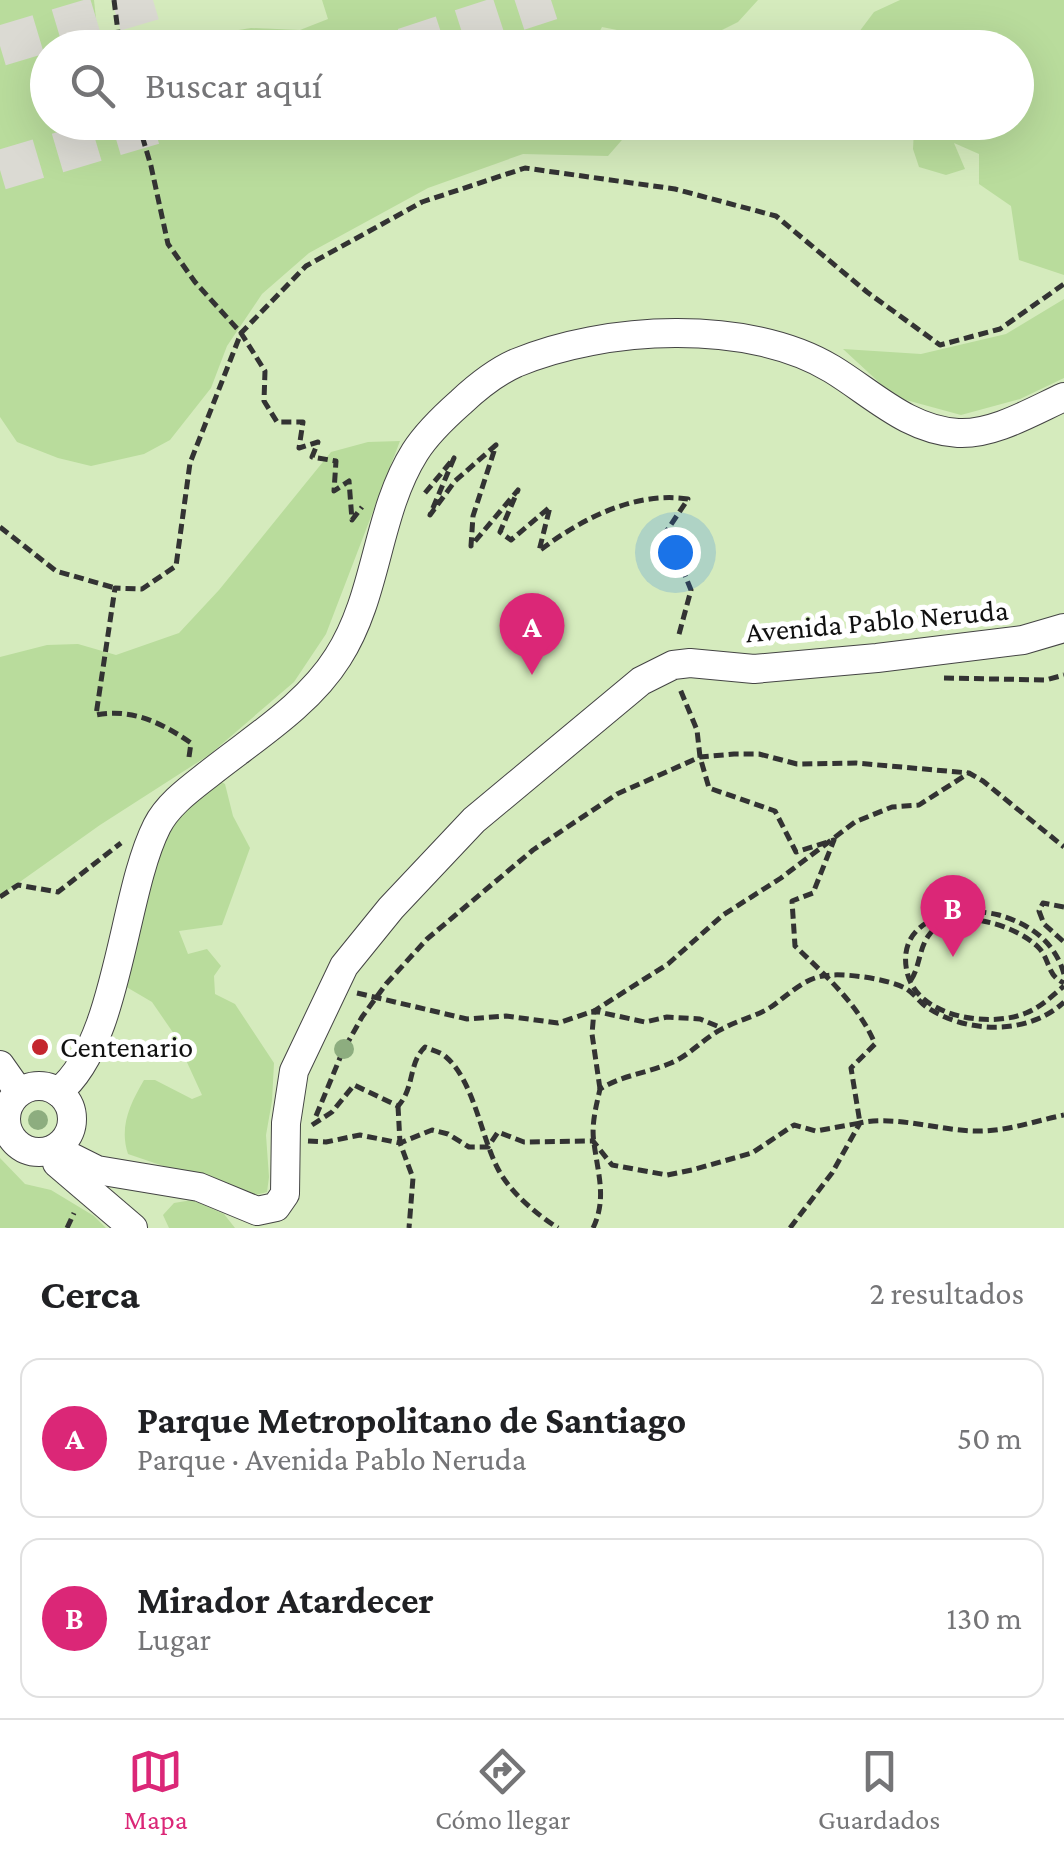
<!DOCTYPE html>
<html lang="es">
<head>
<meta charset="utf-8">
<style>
	body { margin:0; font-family:"Crimson Pro",serif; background:#f2f2f2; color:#202124 }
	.you { position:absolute; left:675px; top:552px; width:35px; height:35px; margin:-25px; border:8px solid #fff; border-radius:50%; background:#1a73e8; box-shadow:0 0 0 15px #1a73e833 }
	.badge { display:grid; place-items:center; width:65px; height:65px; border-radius:50%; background:#db2777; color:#fff; font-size:32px; font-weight:700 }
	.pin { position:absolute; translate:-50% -82px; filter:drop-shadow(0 2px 5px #0008) }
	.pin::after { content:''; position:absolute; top:52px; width:35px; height:30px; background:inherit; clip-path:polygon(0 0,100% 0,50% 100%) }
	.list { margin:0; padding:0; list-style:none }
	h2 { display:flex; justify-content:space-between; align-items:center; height:130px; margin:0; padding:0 40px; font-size:42px }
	h2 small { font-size:32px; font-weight:400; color:#757577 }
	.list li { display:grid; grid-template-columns:65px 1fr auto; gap:30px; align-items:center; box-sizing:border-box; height:160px; margin:0 20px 20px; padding:0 20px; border:2px solid #e0e0e0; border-radius:20px }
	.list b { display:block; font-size:38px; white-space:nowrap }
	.list p { margin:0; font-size:32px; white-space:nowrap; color:#757577 }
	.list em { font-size:32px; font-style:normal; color:#757577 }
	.icon { flex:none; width:55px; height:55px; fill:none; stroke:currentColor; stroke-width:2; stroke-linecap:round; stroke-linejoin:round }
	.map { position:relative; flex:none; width:1064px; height:1228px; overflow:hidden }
	.search { position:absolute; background:#fff; box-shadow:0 10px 40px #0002; left:30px; right:30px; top:30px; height:110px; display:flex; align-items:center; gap:25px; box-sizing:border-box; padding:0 35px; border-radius:55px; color:#757577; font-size:38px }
	.sheet { height:490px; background:#fff }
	nav { display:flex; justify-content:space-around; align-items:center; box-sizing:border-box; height:140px; border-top:2px solid #e0e0e0; background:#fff; font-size:28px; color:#757577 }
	nav a { display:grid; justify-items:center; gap:5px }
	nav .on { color:#db2777 }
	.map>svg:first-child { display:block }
	.green { fill:#d5ebbd; fill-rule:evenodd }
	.forest { fill:#b9dc9c }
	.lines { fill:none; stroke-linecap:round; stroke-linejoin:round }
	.highway-tunnel { stroke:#dbdad3; stroke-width:40; stroke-dasharray:40 20; stroke-linecap:butt }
	.minor-casing { stroke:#444; stroke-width:30 }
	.path { stroke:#333; stroke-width:5; stroke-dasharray:10 5; stroke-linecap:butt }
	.minor { stroke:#fff; stroke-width:28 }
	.tree { fill:#8dad7f }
	.poi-dot { fill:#c4262e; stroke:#fff; stroke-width:4 }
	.labels { text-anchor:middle; stroke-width:10; stroke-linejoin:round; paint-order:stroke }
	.street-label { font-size:30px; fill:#111; stroke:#fff }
	.poi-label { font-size:30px; fill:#111; stroke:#fff; text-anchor:start }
</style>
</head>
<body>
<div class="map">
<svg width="1064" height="1228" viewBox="0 0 1064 1228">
	<rect width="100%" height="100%" fill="#fffdf5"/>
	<path class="green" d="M 0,0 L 1064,0 L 1064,1228 L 0,1228 ZM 48,48 L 1016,48 L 1016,122 L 48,122 Z"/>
	<g class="forest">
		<path d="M 0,0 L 94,0 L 99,47 L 48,48 L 48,122 L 622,122 L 628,133 L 608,156 L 523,154 L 428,188 L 309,253 L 262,294 L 227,346 L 211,388 L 170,440 L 144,454 L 91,466 L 58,458 L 17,442 L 0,417 Z"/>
		<path d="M 322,0 L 758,0 L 738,22 L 692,45 L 602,27 L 591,48 L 153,47 L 164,42 L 251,28 L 300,30 L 328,19 Z"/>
		<path d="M 900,0 L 1064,0 L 1064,275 L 1019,260 L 1011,206 L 979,184 L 979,154 L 954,143 L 965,169 L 946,175 L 919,167 L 913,149 L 914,129 L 886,131 L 881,123 L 1016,122 L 1016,48 L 857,47 L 856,36 L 874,12 Z"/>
		<path d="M 1064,299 L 1064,378 L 1020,399 L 961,415 L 895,397 L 843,349 L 921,354 L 1006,334 Z"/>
		<path d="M 400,441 L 326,634 L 294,682 L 209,755 L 100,825 L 0,896 L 0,657 L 47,645 L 78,644 L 116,655 L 179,633 L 219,590 L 331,452 L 368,442 Z"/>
		<path d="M 216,779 L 225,784 L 233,816 L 250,848 L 222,925 L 179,931 L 188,954 L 207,949 L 221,966 L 214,976 L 215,994 L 235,1004 L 274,1063 L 272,1101 L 266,1135 L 269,1177 L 267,1192 L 252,1196 L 211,1176 L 178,1171 L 128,1154 C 119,1127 130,1104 144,1080 L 155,1080 L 192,1099 L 202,1095 L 174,1034 L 152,1002 L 123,985 L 166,824 Z"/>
		<path d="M 0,1158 L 25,1184 L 51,1190 L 94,1216 L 106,1228 L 0,1228 Z"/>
		<path d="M 192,1200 L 224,1214 L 235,1228 L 169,1228 L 163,1215 L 174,1203 Z"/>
	</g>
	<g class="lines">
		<g class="highway-tunnel">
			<path d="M 0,46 L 153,0"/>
			<path d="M 404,48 L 551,0"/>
			<path d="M 0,170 L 162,122"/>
		</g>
		<defs>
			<g id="minor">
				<path d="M 0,1065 L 19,1092"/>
				<circle cx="39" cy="1119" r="33"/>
				<path d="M 58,1092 C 119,1044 122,895 157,826 C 168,804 191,788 210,773 C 254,738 308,705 338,657 C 378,595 376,514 415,452 C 427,433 444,417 461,402 C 477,387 496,372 516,363 C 604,326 748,318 832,369 C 873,394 908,430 958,433 C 993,435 1033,411 1064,397"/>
				<path d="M 55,1149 L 97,1170 L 199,1187 L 257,1211 L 276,1207 L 285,1194 L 286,1123 L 294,1071 L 344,966 L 391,908 L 474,820 L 641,681 L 673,665 L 690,663 L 754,669 L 877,658 L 1023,640 L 1064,628"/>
				<path d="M 57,1163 L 133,1228"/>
			</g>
		</defs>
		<use href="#minor" class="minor-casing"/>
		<g class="path">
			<path d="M 114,0 L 120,48"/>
			<path d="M 138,122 L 151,166 L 168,244 L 195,282 L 241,333 L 265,371 L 264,401 L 277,422 L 303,422 L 299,448 L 318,442 L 312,457 L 336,461 L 334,491 L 349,481 L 352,520 L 362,507"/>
			<path d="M 425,493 L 454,458 L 430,515 L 455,481 L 496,445 L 473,516 L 471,546 L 518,490 L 500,532 L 511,540 L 550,507 L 539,551 C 581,519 635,491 688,499 L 664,535 L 678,558 L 691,590 L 678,638"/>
			<path d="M 0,527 L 56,571 L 115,588"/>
			<path d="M 944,678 L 1046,680 L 1064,675"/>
			<path d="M 189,757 L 191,743 C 162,723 132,708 96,715 L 115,588 L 142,589 L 176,566 L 190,463 L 241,333 L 306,266 L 422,202 L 525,168 L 675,189 L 776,216 L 867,292 L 940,345 L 1000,329 L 1064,284"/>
			<path d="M 0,897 L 18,885 L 58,892 L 121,843"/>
			<path d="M 1064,907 L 1043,903 L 1039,911 L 1044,924 L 1064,942"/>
			<path d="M 1064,974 C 1055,942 1030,924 999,915 C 960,905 895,917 907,972 C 917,1018 991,1028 1026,1013 C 1041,1007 1052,996 1064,986"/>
			<path d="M 911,980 C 920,966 919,948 929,935 C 951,904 1016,925 1038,947 C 1051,960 1046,975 1064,983"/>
			<path d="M 357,993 L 467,1019 L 506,1016 L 558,1023 L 594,1011 L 668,964 L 723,915 L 781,878 L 855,822 L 892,807 L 919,805 L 969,773"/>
			<path d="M 600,1089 L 592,1034 L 594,1011 L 645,1022 L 667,1017 L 700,1019 L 722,1028"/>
			<path d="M 398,1106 L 400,1143 L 413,1178 L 409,1228"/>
			<path d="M 316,1116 L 342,1053 L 362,1017 L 386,984 L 427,939 L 533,850 L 617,794 L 700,757 L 734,754 L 759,754 L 797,764 L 856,763 L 969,773 L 983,781 L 1064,847"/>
			<path d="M 312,1125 L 332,1112 L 354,1085 L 398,1106 C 415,1088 408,1063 425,1047 C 431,1050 441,1052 446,1057 C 474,1081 481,1137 498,1169 C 510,1192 536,1214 558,1228"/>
			<path d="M 308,1141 L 326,1142 L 360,1135 L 400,1143 L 432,1130 L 448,1134 L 469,1147 L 488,1147 L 498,1132 L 524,1142 L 593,1141 L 612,1165 L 667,1175 L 692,1170 L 752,1153 L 794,1125 L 816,1131 L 860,1123 L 851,1068 L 875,1044 C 859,1005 825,975 795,946 L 792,901 L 813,893 L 834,840 L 796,852 L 775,811 L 709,788 L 700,757 L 697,730 L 680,689"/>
			<path d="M 67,1228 L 74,1213"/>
			<path d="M 593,1228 C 607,1199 598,1174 594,1143 C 591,1125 596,1107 600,1089 C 623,1075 647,1073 671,1063 C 690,1055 704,1038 722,1029 C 738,1020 755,1017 771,1007 C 787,996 803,979 823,976 C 842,972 888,979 905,988 C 914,993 920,1003 928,1008 C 968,1034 1029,1035 1064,1002"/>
			<path d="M 790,1228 L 832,1173 L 860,1123 C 896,1115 940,1131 978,1131 C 1008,1131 1035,1121 1064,1115"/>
		</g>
		<use href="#minor" class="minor"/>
	</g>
	<g class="tree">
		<circle cx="344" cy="1049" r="10"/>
		<circle cx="38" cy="1120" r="10"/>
	</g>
	<circle class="poi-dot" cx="40" cy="1047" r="10"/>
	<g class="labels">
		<g class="street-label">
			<text transform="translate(877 621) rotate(-5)" y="10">Avenida Pablo Neruda</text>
		</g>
		<g class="poi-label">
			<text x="60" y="1057">Centenario</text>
		</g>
	</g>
</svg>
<div class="you"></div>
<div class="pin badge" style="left:532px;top:675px">A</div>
<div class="pin badge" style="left:953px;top:957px">B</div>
<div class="search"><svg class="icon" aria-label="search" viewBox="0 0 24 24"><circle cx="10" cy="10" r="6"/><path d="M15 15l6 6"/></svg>Buscar aquí</div>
</div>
<section class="sheet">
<h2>Cerca<small>2 resultados</small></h2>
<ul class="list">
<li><span class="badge">A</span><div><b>Parque Metropolitano de Santiago</b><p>Parque · Avenida Pablo Neruda</p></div><em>50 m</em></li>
<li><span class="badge">B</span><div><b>Mirador Atardecer</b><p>Lugar</p></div><em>130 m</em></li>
</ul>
</section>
<nav>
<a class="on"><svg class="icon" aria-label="map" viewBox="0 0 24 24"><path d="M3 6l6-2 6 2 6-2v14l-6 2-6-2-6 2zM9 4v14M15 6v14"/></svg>Mapa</a>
<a><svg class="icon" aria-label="directions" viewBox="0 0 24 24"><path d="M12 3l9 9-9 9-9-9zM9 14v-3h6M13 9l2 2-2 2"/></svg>Cómo llegar</a>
<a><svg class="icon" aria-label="saved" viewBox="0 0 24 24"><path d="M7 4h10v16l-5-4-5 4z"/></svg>Guardados</a>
</nav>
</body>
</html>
